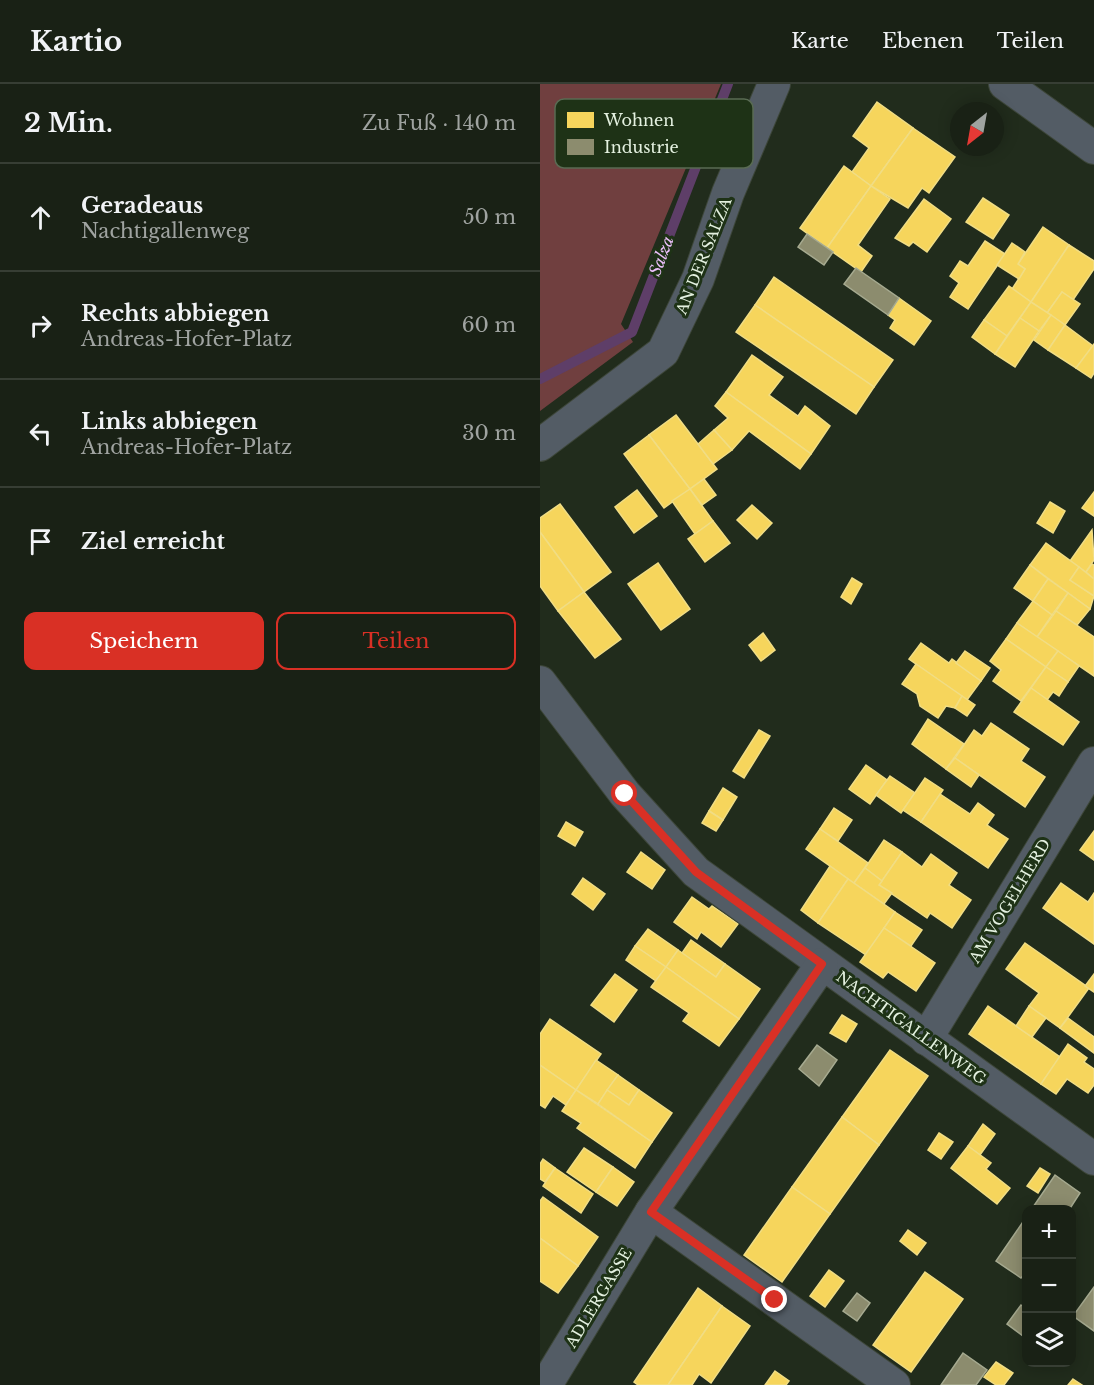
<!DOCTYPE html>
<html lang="de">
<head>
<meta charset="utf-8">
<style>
	body { margin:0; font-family:"Libre Baskerville",serif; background:#22291e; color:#f1f3f6 }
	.controls { position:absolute; right:18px; bottom:18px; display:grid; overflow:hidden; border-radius:12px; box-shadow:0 3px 15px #0003 }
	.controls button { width:54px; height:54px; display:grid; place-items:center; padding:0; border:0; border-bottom:2px solid #373e34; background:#192115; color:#f1f3f6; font:30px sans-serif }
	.compass { position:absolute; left:410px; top:18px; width:54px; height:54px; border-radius:50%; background:#192115; box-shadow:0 3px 15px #0003; rotate:211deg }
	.stop { position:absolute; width:18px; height:18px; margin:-14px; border:4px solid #d93025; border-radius:50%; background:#fff }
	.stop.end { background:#d93025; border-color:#fff; box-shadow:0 2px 6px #0008 }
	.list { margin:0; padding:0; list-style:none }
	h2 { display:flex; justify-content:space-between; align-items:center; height:78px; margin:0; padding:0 24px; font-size:26px }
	h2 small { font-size:20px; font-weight:400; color:#9fa3a0 }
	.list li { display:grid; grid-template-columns:39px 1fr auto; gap:18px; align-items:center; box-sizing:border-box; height:108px; padding:0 24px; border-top:2px solid #373e34 }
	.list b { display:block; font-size:22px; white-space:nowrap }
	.list p { margin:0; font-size:20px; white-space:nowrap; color:#9fa3a0 }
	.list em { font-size:20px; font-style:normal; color:#9fa3a0 }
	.actions { display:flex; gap:12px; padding:18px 24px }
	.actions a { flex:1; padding:14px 0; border:2px solid #d93025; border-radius:12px; text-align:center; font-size:21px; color:#d93025 }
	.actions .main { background:#d93025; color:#fff }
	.icon { flex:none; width:33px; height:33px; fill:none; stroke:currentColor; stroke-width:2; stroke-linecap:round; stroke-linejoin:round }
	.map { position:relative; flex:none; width:554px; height:1301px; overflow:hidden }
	header { display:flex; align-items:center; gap:36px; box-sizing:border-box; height:84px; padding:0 30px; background:#192115; border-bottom:2px solid #373e34 }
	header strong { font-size:28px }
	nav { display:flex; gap:33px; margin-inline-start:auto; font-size:21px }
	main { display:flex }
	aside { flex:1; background:#192115 }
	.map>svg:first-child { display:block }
	.green { fill:#703f3f }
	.homes { fill:#f6d55c; stroke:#f1dd84; stroke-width:1.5 }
	.industry { fill:#8c8c6e; stroke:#a6aa90; stroke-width:1.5 }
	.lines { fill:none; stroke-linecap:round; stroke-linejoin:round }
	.stream { stroke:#5e3e68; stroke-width:10 }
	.minor-casing { stroke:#3d4639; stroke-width:34 }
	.minor { stroke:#535c65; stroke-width:32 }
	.route { stroke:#d93025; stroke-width:8 }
	.labels { text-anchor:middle; stroke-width:6; stroke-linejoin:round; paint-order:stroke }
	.street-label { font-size:15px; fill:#e4f1e0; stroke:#1e3216 }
	.water-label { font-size:16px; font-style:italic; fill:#edc0fc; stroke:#1e3216 }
	.key { fill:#1e3216; stroke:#596b53; stroke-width:1.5 }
	.key-label { font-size:16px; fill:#e4f1e0 }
</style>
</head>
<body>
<header>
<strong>Kartio</strong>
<nav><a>Karte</a><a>Ebenen</a><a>Teilen</a></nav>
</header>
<main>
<aside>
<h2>2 Min.<small>Zu Fuß · 140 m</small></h2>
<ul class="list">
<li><svg class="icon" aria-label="ahead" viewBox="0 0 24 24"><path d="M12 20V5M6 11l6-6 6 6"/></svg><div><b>Geradeaus</b><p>Nachtigallenweg</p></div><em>50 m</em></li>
<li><svg class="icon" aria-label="right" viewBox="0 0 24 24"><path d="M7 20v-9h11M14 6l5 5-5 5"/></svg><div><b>Rechts abbiegen</b><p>Andreas-Hofer-Platz</p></div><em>60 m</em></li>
<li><svg class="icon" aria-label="left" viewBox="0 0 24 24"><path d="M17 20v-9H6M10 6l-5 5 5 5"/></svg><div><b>Links abbiegen</b><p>Andreas-Hofer-Platz</p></div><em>30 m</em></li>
<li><svg class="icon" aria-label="arrive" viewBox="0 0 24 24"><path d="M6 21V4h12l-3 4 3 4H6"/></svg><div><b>Ziel erreicht</b></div></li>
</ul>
<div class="actions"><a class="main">Speichern</a><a>Teilen</a></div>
</aside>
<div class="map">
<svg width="554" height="1301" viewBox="0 0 554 1301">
	<rect width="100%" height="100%" fill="#212c1c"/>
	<path class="green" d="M 0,0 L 181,0 L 81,240 L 93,258 L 0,327 Z"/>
	<g class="homes">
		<path d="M 337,18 L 373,44 L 331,102 L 312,88 L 329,64 L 313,52 Z"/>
		<path d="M 373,44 L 415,73 L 389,109 L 382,104 L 368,124 L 331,102 Z"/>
		<path d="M 304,82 L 331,102 L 287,164 L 260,144 Z"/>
		<path d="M 331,102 L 350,115 L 318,161 L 332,172 L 321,188 L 287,164 Z"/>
		<path d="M 443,114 L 469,131 L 453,155 L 426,138 Z"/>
		<path d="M 384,115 L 411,135 L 387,168 L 373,158 L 369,162 L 355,154 Z"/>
		<path d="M 503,143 L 529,161 L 491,218 L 472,205 L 485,185 L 478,180 Z"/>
		<path d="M 445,157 L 465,170 L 428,225 L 410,213 L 419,199 L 410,192 L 420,177 L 428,182 Z"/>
		<path d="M 472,159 L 485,168 L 478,180 L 485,185 L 479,195 L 457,181 Z"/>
		<path d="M 529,161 L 554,177 L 554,185 L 533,216 L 522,208 L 507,229 L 491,218 Z"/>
		<path d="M 234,193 L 353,276 L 334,303 L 215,221 Z"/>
		<path d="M 469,202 L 491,218 L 467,252 L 444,236 Z"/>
		<path d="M 522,208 L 540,220 L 525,241 L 507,229 Z"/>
		<path d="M 359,214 L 391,237 L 374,261 L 350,244 L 355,236 L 348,231 Z"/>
		<path d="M 491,218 L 511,231 L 499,247 L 480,234 Z"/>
		<path d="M 215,221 L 334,303 L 316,330 L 196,248 Z"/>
		<path d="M 511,231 L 525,241 L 508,266 L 494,256 Z"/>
		<path d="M 480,234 L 499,247 L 475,283 L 455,270 Z"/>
		<path d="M 444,236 L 467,252 L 455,270 L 432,253 Z"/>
		<path d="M 525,241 L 553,262 L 536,284 L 508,266 Z"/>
		<path d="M 554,260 L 554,289 L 551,294 L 536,284 Z"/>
		<path d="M 212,271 L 243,293 L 229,311 L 258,332 L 265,322 L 290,342 L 271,370 L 186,308 Z"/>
		<path d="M 186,308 L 271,370 L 260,385 L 209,347 L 192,366 L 174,346 L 188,334 L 175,322 Z"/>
		<path d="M 136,331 L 177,385 L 150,405 L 109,351 Z"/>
		<path d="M 174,346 L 192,366 L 173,380 L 158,360 Z"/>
		<path d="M 109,351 L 150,405 L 124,424 L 84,370 Z"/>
		<path d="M 164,395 L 176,411 L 162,421 L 150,405 Z"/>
		<path d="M 150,405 L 173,437 L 155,450 L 132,417 Z"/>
		<path d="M 97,406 L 117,432 L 94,449 L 75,423 Z"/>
		<path d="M 554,408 L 554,432 L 542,424 Z"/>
		<path d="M 510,418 L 525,427 L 513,449 L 497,439 Z"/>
		<path d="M 20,420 L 71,488 L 44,508 L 0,448 L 0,434 Z"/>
		<path d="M 212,421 L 232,439 L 217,455 L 197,436 Z"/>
		<path d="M 173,437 L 190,459 L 165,478 L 148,455 Z"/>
		<path d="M 552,446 L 554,476 L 546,488 L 530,477 Z"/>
		<path d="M 0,448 L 44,508 L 18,527 L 0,502 Z"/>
		<path d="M 506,459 L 539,483 L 530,496 L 554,512 L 550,525 L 490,481 Z"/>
		<path d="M 118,479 L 150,525 L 121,546 L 88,500 Z"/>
		<path d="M 552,480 L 554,481 L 554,495 L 546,488 Z"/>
		<path d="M 490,481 L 508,495 L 493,517 L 474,504 Z"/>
		<path d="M 539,483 L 554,495 L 554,512 L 530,496 Z"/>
		<path d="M 312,494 L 322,500 L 311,520 L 301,513 Z"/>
		<path d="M 508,495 L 528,509 L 512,531 L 493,517 Z"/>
		<path d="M 44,508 L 81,555 L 55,574 L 18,527 Z"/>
		<path d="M 528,509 L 550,525 L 537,541 L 516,527 Z"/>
		<path d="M 493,517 L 512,531 L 497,553 L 477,539 Z"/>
		<path d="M 516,527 L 554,553 L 554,592 L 497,553 Z"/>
		<path d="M 477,539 L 518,567 L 506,583 L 466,555 Z"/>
		<path d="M 223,549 L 235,566 L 221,577 L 209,561 Z"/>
		<path d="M 466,555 L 506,583 L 481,617 L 453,597 L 461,586 L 450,577 Z"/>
		<path d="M 381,559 L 409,579 L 412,575 L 441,597 L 427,616 L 369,575 Z"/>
		<path d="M 425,567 L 450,584 L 441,597 L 416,579 Z"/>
		<path d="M 518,567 L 539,582 L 528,598 L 506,583 Z"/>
		<path d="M 376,580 L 422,612 L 415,624 L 406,622 L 398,634 L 380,622 L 377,610 L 362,600 Z"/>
		<path d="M 506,583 L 528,598 L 519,612 L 513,608 L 507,616 L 491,604 Z"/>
		<path d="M 491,604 L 539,638 L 523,661 L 474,628 Z"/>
		<path d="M 422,612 L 435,621 L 427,632 L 415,624 Z"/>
		<path d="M 388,635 L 424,660 L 406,685 L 372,660 Z"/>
		<path d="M 451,639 L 489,665 L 481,677 L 505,693 L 485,723 L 415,674 L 434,646 L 442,652 Z"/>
		<path d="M 219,646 L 230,652 L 204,694 L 193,687 Z"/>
		<path d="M 415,674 L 439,691 L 431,703 L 406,685 Z"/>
		<path d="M 326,681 L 347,696 L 330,720 L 309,705 Z"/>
		<path d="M 350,692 L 375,709 L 361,729 L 336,711 Z"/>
		<path d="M 385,694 L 403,706 L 381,738 L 363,726 Z"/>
		<path d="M 183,704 L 197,713 L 183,736 L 169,727 Z"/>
		<path d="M 400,710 L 430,730 L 438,719 L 454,731 L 447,741 L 468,755 L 448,784 L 381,738 Z"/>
		<path d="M 294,724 L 312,736 L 298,757 L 280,745 Z"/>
		<path d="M 169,727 L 183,736 L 176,747 L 162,739 Z"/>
		<path d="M 26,738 L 43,748 L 35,762 L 18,752 Z"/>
		<path d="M 280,745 L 328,779 L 314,799 L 266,765 Z"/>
		<path d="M 554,747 L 554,776 L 540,766 Z"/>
		<path d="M 344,756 L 362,768 L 342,797 L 325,784 Z"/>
		<path d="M 101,768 L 125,786 L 112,805 L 87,788 Z"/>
		<path d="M 362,768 L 382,783 L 391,770 L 417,789 L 409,801 L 431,816 L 412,844 L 390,829 L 387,834 L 339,801 Z"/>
		<path d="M 290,782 L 308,795 L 278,839 L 261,826 Z"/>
		<path d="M 325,784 L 342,797 L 339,801 L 352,809 L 344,820 L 314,799 Z"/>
		<path d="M 43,794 L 65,810 L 53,826 L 32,810 Z"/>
		<path d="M 308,795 L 355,828 L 326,871 L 278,839 Z"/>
		<path d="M 521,799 L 548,818 L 554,809 L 554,860 L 503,824 Z"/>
		<path d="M 152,813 L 169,825 L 172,822 L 198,840 L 181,863 L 161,848 L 157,855 L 134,838 Z"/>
		<path d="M 355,828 L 382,846 L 371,862 L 344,844 Z"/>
		<path d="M 344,844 L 395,879 L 376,907 L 348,888 L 343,894 L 320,878 Z"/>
		<path d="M 108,845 L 138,866 L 126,883 L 95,862 Z"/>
		<path d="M 151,856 L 185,880 L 176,893 L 142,869 Z"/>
		<path d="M 485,859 L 549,904 L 520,944 L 489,922 L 499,909 L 466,885 Z"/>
		<path d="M 95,862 L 126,883 L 116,897 L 86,876 Z"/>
		<path d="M 138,866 L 176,893 L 185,880 L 220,905 L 199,935 L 126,883 Z"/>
		<path d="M 126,883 L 199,935 L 179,962 L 143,937 L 149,929 L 111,903 Z"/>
		<path d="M 75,890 L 97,906 L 74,938 L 51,921 Z"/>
		<path d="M 554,890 L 554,908 L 545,902 Z"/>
		<path d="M 448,922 L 520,973 L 501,1000 L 429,950 Z"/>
		<path d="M 489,922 L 506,934 L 492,953 L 476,942 Z"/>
		<path d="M 302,931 L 317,940 L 306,958 L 290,949 Z"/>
		<path d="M 528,934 L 554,953 L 554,969 L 520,944 Z"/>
		<path d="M 10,935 L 61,970 L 36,1006 L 0,981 L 0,950 Z"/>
		<path d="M 528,960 L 547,974 L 544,978 L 554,985 L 554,1001 L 548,1009 L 527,995 L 516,1010 L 501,1000 Z"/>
		<path d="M 350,966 L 388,992 L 339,1061 L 302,1033 Z"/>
		<path d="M 56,976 L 78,991 L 58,1020 L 36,1006 Z"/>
		<path d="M 0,981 L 36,1006 L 26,1021 L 13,1012 L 5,1024 L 0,1021 Z"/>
		<path d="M 78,991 L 99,1006 L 89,1021 L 67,1006 Z"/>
		<path d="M 36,1006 L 112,1058 L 95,1084 L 37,1044 L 41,1039 L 22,1027 Z"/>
		<path d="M 67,1006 L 89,1021 L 99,1006 L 132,1029 L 112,1058 L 58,1020 Z"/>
		<path d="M 302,1033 L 339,1061 L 290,1130 L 252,1103 Z"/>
		<path d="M 443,1040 L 455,1050 L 440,1071 L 428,1062 Z"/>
		<path d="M 399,1049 L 413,1058 L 401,1075 L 388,1066 Z"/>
		<path d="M 428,1062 L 451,1079 L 446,1085 L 470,1104 L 457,1120 L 411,1084 Z"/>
		<path d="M 44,1064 L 73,1083 L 56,1108 L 27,1088 Z"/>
		<path d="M 3,1075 L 15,1084 L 5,1098 L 0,1095 L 0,1080 Z"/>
		<path d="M 73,1083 L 94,1098 L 77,1122 L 56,1108 Z"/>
		<path d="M 15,1084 L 53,1110 L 41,1129 L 3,1102 Z"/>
		<path d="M 500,1084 L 510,1090 L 498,1109 L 487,1102 Z"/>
		<path d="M 252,1103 L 290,1130 L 242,1198 L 204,1171 Z"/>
		<path d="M 3,1113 L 58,1153 L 38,1182 L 0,1154 L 0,1117 Z"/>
		<path d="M 368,1146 L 386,1159 L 377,1171 L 360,1157 Z"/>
		<path d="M 0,1154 L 38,1182 L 18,1209 L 0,1197 Z"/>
		<path d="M 289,1186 L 304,1197 L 285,1223 L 270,1212 Z"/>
		<path d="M 385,1188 L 423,1215 L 371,1288 L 333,1261 Z"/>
		<path d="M 158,1204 L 182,1222 L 128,1301 L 98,1301 L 94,1298 Z"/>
		<path d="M 182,1222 L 210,1242 L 171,1299 L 159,1290 L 152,1301 L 128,1301 Z"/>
		<path d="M 456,1278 L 473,1289 L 464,1301 L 456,1301 L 444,1293 Z"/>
		<path d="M 235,1287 L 249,1297 L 246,1301 L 225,1301 Z"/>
		<path d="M 533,1295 L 542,1301 L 528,1301 Z"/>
	</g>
	<g class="industry">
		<path d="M 267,150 L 293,168 L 284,181 L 258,163 Z"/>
		<path d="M 316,184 L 359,214 L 348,231 L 304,200 Z"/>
		<path d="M 277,961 L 297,976 L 279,1002 L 259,985 Z"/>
		<path d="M 515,1091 L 540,1109 L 529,1126 L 491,1126 Z"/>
		<path d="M 487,1132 L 487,1187 L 481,1194 L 456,1177 Z"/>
		<path d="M 554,1203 L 554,1247 L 533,1232 Z"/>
		<path d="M 317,1209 L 330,1219 L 317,1237 L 303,1227 Z"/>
		<path d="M 481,1221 L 487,1225 L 487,1255 L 467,1240 Z"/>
		<path d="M 423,1269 L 447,1286 L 436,1301 L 401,1301 Z"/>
	</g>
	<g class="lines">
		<path class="stream" d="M 0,295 L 92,248 L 188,0"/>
		<defs>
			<g id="minor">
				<path d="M 465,0 L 554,64"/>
				<path d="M 0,361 L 123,268 L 158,195 L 188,109 L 234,0"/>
				<path d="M 0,598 L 85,710 L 156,788 L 554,1075"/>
				<path d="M 386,955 L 554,679"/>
				<path d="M 111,1128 L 354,1301"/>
				<path d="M 6,1301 L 111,1128 L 282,880"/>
			</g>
		</defs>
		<use href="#minor" class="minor-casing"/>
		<use href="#minor" class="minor"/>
	</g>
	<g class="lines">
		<path class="route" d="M 85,710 L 156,788 L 282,880 L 111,1128 L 235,1216"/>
	</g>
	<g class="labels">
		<g class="street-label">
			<text transform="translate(164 172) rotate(-68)" y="5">AN DER SALZA</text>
			<text transform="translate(470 817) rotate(-59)" y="5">AM VOGELHERD</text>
			<text transform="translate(371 944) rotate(36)" y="5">NACHTIGALLENWEG</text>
			<text transform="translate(59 1214) rotate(-59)" y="5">ADLERGASSE</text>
		</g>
		<g class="water-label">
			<text transform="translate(121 172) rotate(-69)" y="6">Salza</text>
		</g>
	</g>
	<rect x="15" y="15" width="198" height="69" rx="9" class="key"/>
	<rect x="27" y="28" width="27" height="16" fill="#f6d55c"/>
	<rect x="27" y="55" width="27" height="16" fill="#8c8c6e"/>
	<g class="key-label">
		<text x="64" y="42">Wohnen</text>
		<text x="64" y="69">Industrie</text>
	</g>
</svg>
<div class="controls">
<button>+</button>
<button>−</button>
<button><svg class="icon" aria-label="layers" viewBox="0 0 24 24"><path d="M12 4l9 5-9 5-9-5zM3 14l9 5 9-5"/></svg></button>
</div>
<svg class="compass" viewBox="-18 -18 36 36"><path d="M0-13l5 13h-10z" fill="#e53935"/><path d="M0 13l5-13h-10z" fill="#9fa3a0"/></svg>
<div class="stop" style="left:85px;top:710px"></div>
<div class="stop end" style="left:235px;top:1216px"></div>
</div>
</main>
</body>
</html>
